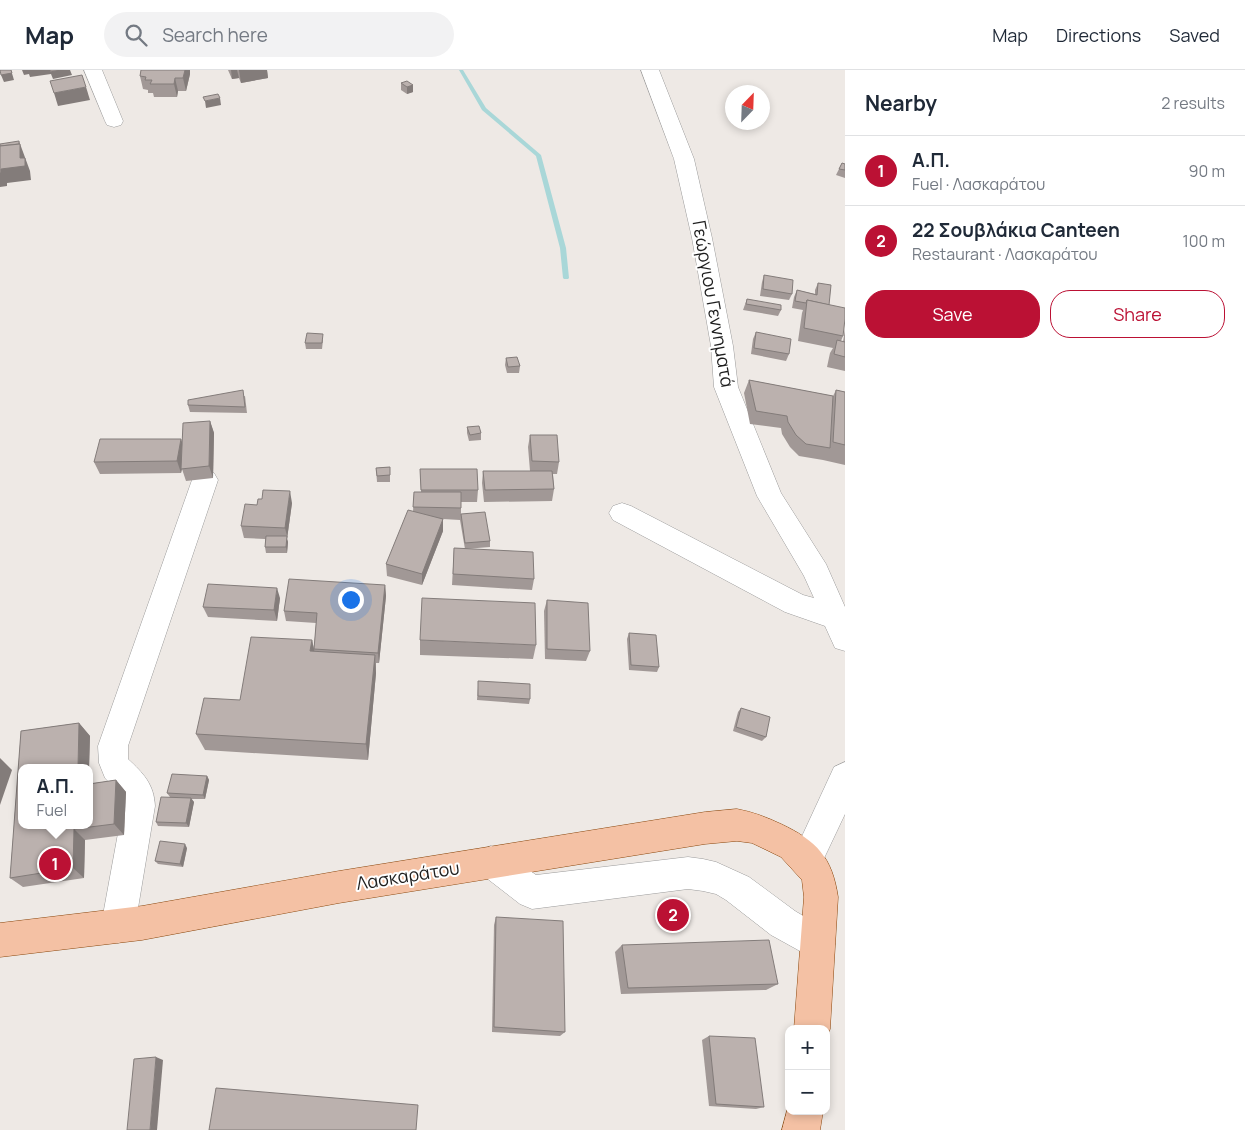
<!DOCTYPE html>
<html lang="en">
<head>
<meta charset="utf-8">
<style>
	body { margin:0; font-family:Manrope,sans-serif; background:#f2f2f3; color:#1f2937 }
	.controls { position:absolute; right:15px; bottom:15px; display:grid; overflow:hidden; border-radius:10px; box-shadow:0 2px 8px #0003 }
	.controls button { width:45px; height:45px; display:grid; place-items:center; padding:0; border:0; border-bottom:1px solid #e0e1e3; background:#fff; color:#1f2937; font:25px sans-serif }
	.compass { position:absolute; left:725px; top:15px; width:45px; height:45px; border-radius:50%; background:#fff; box-shadow:0 2px 8px #0003; rotate:23deg }
	.you { position:absolute; left:350px; top:529px; width:18px; height:18px; margin:-12px; border:4px solid #fff; border-radius:50%; background:#1a73e8; box-shadow:0 0 0 8px #1a73e833 }
	.badge { display:grid; place-items:center; width:32px; height:32px; border-radius:50%; background:#bb1134; color:#fff; font-size:16px; font-weight:700 }
	.pin { position:absolute; translate:-50% -50%; border:2px solid #fff; box-shadow:0 1px 5px #0006 }
	.popup { position:absolute; left:18px; top:694px; width:75px; height:65px; box-sizing:border-box; display:grid; place-content:center; border-radius:10px; background:#fff; filter:drop-shadow(0 1px 4px #0005); font-size:16px; white-space:nowrap; color:#747a83 }
	.popup b { font-size:19px; color:#1f2937 }
	.popup::after { content:''; position:absolute; left:50%; top:100%; margin-left:-10px; border:10px solid transparent; border-top-color:#fff }
	.list { margin:0; padding:0; list-style:none }
	h2 { display:flex; justify-content:space-between; align-items:center; height:65px; margin:0; padding:0 20px; font-size:21px }
	h2 small { font-size:16px; font-weight:400; color:#747a83 }
	.list li { display:grid; grid-template-columns:32px 1fr auto; gap:15px; align-items:center; box-sizing:border-box; height:70px; padding:0 20px; border-top:1px solid #e0e1e3 }
	.list b { display:block; font-size:19px; white-space:nowrap }
	.list p { margin:0; font-size:16px; white-space:nowrap; color:#747a83 }
	.list em { font-size:16px; font-style:normal; color:#747a83 }
	.actions { display:flex; gap:10px; padding:15px 20px }
	.actions a { flex:1; padding:11px 0; border:1px solid #bb1134; border-radius:20px; text-align:center; font-size:18px; color:#bb1134 }
	.actions .main { background:#bb1134; color:#fff }
	.icon { flex:none; width:28px; height:28px; fill:none; stroke:currentColor; stroke-width:2; stroke-linecap:round; stroke-linejoin:round }
	.map { position:relative; flex:none; width:845px; height:1060px; overflow:hidden }
	header { display:flex; align-items:center; gap:30px; box-sizing:border-box; height:70px; padding:0 25px; background:#fff; border-bottom:1px solid #e0e1e3 }
	header strong { font-size:24px }
	nav { display:flex; gap:28px; margin-inline-start:auto; font-size:18px }
	.search { width:350px; height:45px; background:#f2f2f3; display:flex; align-items:center; gap:12px; box-sizing:border-box; padding:0 18px; border-radius:28px; color:#747a83; font-size:19px }
	main { display:flex }
	aside { flex:1; background:#fff }
	.map>svg:first-child { display:block }
	.lines { fill:none; stroke-linecap:round; stroke-linejoin:round }
	.stream { fill:#a9d7d8; fill-rule:evenodd }
	.minor-casing { stroke:#9b9b9b; stroke-width:1 }
	.major-casing { stroke:#8b470d; stroke-width:1 }
	.minor { fill:#fff; fill-rule:evenodd }
	.major { fill:#f4c1a4; fill-rule:evenodd }
	.wall { fill:#a19896 }
	.shaded-wall { fill:#837c7a }
	.building { fill:#bbb1ae; stroke:#837c7a }
	.labels { text-anchor:middle; stroke-width:4; stroke-linejoin:round; paint-order:stroke }
	.street-label { font-size:18px; fill:#1e1e1e; stroke:#fff }
</style>
</head>
<body>
<header>
<strong>Map</strong>
<div class="search"><svg class="icon" aria-label="search" viewBox="0 0 24 24"><circle cx="10" cy="10" r="6"/><path d="M15 15l6 6"/></svg>Search here</div>
<nav><a>Map</a><a>Directions</a><a>Saved</a></nav>
</header>
<main>
<div class="map">
<svg width="845" height="1060" viewBox="0 0 845 1060">
	<rect width="100%" height="100%" fill="#eee9e5"/>
	<g class="lines">
		<path class="stream" d="M 459,0 L 463,0 L 486,38 L 541,85 L 566,178 L 569,208 L 568,209 L 564,209 L 563,208 L 560,178 L 536,86 L 482,40 Z"/>
		<defs>
			<g id="minor">
				<path d="M 84,0 L 102,0 L 123,51 L 121,55 L 114,57 L 107,55 L 105,51 Z"/>
				<path d="M 641,0 L 659,0 L 694,89 L 712,168 L 733,276 L 738,317 L 781,423 L 826,494 L 845,537 L 845,581 L 835,578 L 825,556 L 785,542 L 613,450 L 609,443 L 613,436 L 622,433 L 631,436 L 803,525 L 814,528 L 804,506 L 757,426 L 714,317 L 711,276 L 692,168 L 674,89 Z"/>
				<path d="M 205,400 L 214,403 L 218,410 L 128,676 L 128,689 C 143,703 154,714 155,736 L 135,856 L 130,868 L 118,873 L 106,868 L 101,856 L 123,736 L 123,727 L 105,708 L 99,693 L 98,676 L 192,410 L 196,403 Z"/>
				<path d="M 845,692 L 845,744 L 818,801 L 807,806 L 796,801 L 791,790 L 834,697 Z"/>
				<path d="M 491,776 L 502,781 L 536,805 L 688,787 L 703,789 L 716,792 L 749,807 L 795,841 L 830,862 L 835,874 L 830,886 L 818,891 L 771,865 L 726,830 L 716,824 L 703,821 L 688,819 L 532,839 L 520,834 L 480,803 L 475,792 L 480,781 Z"/>
			</g>
			<g id="major">
				<path d="M 737,739 C 753,742 766,747 781,754 C 817,771 832,787 838,827 L 830,959 L 826,968 L 826,959 L 794,959 L 804,827 L 802,810 L 781,787 L 752,773 L 737,771 L 705,774 L 339,833 L 142,870 L 0,887 L 0,853 L 142,836 L 339,801 L 705,742 Z"/>
				<path d="M 789,1033 L 789,1041 L 823,1041 L 820,1060 L 782,1060 Z"/>
			</g>
		</defs>
		<use href="#minor" class="minor-casing"/>
		<use href="#major" class="major-casing"/>
		<use href="#minor" class="minor"/>
		<use href="#major" class="major"/>
	</g>
	<g class="wall">
		<path d="M 141,0 L 190,0 L 190,4 L 186,21 L 178,21 L 177,27 L 154,27 L 153,23 L 148,23 L 148,20 L 143,19 L 140,6 Z"/>
		<path d="M 228,0 L 267,0 L 268,8 L 241,13 L 239,8 L 232,9 Z"/>
		<path d="M 401,13 L 413,15 L 413,22 L 407,24 L 401,20 Z"/>
		<path d="M 842,93 L 845,94 L 845,108 L 836,105 Z"/>
		<path d="M 764,205 L 792,224 L 789,230 L 760,226 L 762,212 Z"/>
		<path d="M 818,213 L 843,266 L 841,271 L 843,272 L 845,259 L 845,301 L 827,297 L 830,283 L 833,278 L 798,271 L 802,243 L 803,240 L 792,238 L 794,227 L 797,220 L 815,224 L 815,220 Z"/>
		<path d="M 747,229 L 781,240 L 778,246 L 743,240 Z"/>
		<path d="M 756,262 L 789,284 L 786,291 L 751,284 L 753,269 Z"/>
		<path d="M 323,270 L 322,279 L 306,279 L 305,273 Z"/>
		<path d="M 506,288 L 520,296 L 519,303 L 507,303 L 505,295 Z"/>
		<path d="M 749,310 L 833,326 L 836,320 L 845,322 L 845,395 L 823,390 L 799,386 L 790,377 L 782,364 L 781,358 L 750,354 L 744,323 Z"/>
		<path d="M 245,326 L 247,343 L 190,342 L 188,335 Z"/>
		<path d="M 210,351 L 214,363 L 213,408 L 186,411 L 182,399 L 181,403 L 100,404 L 94,392 L 181,369 L 182,375 Z"/>
		<path d="M 467,357 L 481,363 L 481,370 L 469,371 L 467,363 Z"/>
		<path d="M 530,365 L 559,392 L 557,404 L 553,404 L 554,419 L 552,431 L 484,432 L 482,413 L 483,401 L 530,401 L 528,377 Z"/>
		<path d="M 390,397 L 390,412 L 377,412 L 376,398 Z"/>
		<path d="M 420,399 L 478,420 L 477,432 L 461,432 L 461,444 L 490,471 L 490,477 L 465,479 L 534,509 L 532,520 L 452,515 L 454,478 L 465,479 L 460,450 L 443,449 L 443,461 L 422,515 L 387,506 L 386,494 L 413,442 L 414,422 L 421,422 Z"/>
		<path d="M 292,433 L 287,469 L 288,472 L 287,483 L 266,483 L 265,477 L 265,469 L 244,468 L 241,456 L 257,435 Z"/>
		<path d="M 385,515 L 386,526 L 379,593 L 376,593 L 376,603 L 368,690 L 205,680 L 196,664 L 240,630 L 312,570 L 314,579 L 316,553 L 286,551 L 284,541 Z"/>
		<path d="M 280,528 L 277,551 L 208,547 L 203,537 Z"/>
		<path d="M 547,530 L 590,581 L 586,591 L 545,589 L 544,541 Z"/>
		<path d="M 629,563 L 659,597 L 657,602 L 629,600 L 627,569 Z"/>
		<path d="M 420,570 L 536,575 L 533,589 L 420,585 Z"/>
		<path d="M 478,616 L 530,629 L 529,634 L 477,630 Z"/>
		<path d="M 741,638 L 766,667 L 762,671 L 733,661 L 738,642 Z"/>
		<path d="M 79,653 L 90,666 L 89,698 L 21,698 L 21,755 L 89,755 L 89,714 L 116,710 L 126,722 L 124,765 L 85,770 L 84,808 L 23,817 L 10,808 L 21,661 Z"/>
		<path d="M 207,706 L 209,710 L 205,729 L 191,729 L 194,732 L 189,757 L 158,756 L 156,752 L 170,727 L 167,723 Z"/>
		<path d="M 187,778 L 183,797 L 158,794 L 155,791 Z"/>
		<path d="M 496,847 L 565,962 L 560,966 L 492,962 L 494,855 Z"/>
		<path d="M 622,875 L 778,914 L 766,920 L 621,924 L 615,882 Z"/>
		<path d="M 709,966 L 764,1037 L 756,1039 L 709,1036 L 702,970 Z"/>
	</g>
	<g class="shaded-wall">
		<path d="M 11,0 L 14,10 L 4,12 L 1,5 Z"/>
		<path d="M 22,0 L 70,0 L 72,5 L 53,9 L 51,4 L 30,7 L 29,4 L 24,5 Z"/>
		<path d="M 185,0 L 190,0 L 190,4 L 186,21 L 183,8 Z"/>
		<path d="M 231,0 L 237,0 L 239,8 L 232,9 Z"/>
		<path d="M 239,0 L 267,0 L 268,8 L 241,13 Z"/>
		<path d="M 175,8 L 178,21 L 177,27 L 174,14 Z"/>
		<path d="M 413,15 L 413,22 L 407,24 L 407,17 Z"/>
		<path d="M 86,17 L 90,30 L 58,36 L 54,23 Z"/>
		<path d="M 220,28 L 221,35 L 206,38 L 205,31 Z"/>
		<path d="M 19,71 L 30,101 L 31,110 L 7,113 L 7,116 L 0,117 L 0,103 L 1,99 L 20,88 Z"/>
		<path d="M 210,351 L 214,363 L 213,408 L 209,396 Z"/>
		<path d="M 181,369 L 185,381 L 181,403 L 177,391 Z"/>
		<path d="M 290,421 L 292,433 L 287,469 L 288,472 L 287,483 L 286,477 L 287,466 L 285,458 Z"/>
		<path d="M 443,449 L 443,461 L 422,515 L 422,504 Z"/>
		<path d="M 385,515 L 386,526 L 379,593 L 378,583 Z"/>
		<path d="M 277,518 L 280,528 L 277,551 L 274,540 Z"/>
		<path d="M 312,570 L 316,589 L 310,581 Z"/>
		<path d="M 375,585 L 376,603 L 368,690 L 366,674 Z"/>
		<path d="M 79,653 L 90,666 L 89,699 L 89,698 L 78,698 Z"/>
		<path d="M 0,688 L 12,700 L 0,735 Z"/>
		<path d="M 207,706 L 209,710 L 205,729 L 203,725 Z"/>
		<path d="M 116,710 L 126,722 L 124,765 L 114,754 Z"/>
		<path d="M 191,728 L 194,732 L 189,757 L 186,753 Z"/>
		<path d="M 74,759 L 85,770 L 84,808 L 73,798 Z"/>
		<path d="M 185,774 L 187,778 L 183,797 L 180,794 Z"/>
		<path d="M 156,987 L 163,990 L 157,1060 L 150,1060 Z"/>
	</g>
	<g class="building">
		<path d="M 0,0 L 11,0 L 12,3 L 1,5 Z"/>
		<path d="M 50,0 L 61,0 L 50,2 Z"/>
		<path d="M 141,0 L 185,0 L 183,8 L 175,8 L 174,14 L 150,14 L 152,10 L 145,10 L 146,7 L 140,6 Z"/>
		<path d="M 82,5 L 86,17 L 54,23 L 50,11 Z"/>
		<path d="M 407,11 L 413,15 L 407,17 L 401,13 Z"/>
		<path d="M 218,24 L 220,28 L 205,31 L 203,27 Z"/>
		<path d="M 19,71 L 19,74 L 0,76 L 0,74 Z"/>
		<path d="M 20,74 L 20,88 L 25,88 L 25,96 L 1,99 L 1,103 L 0,103 L 0,76 Z"/>
		<path d="M 842,93 L 845,94 L 845,100 L 839,99 Z"/>
		<path d="M 764,205 L 793,210 L 792,224 L 763,219 Z"/>
		<path d="M 818,213 L 831,215 L 829,235 L 807,230 L 806,233 L 795,231 L 797,220 L 817,225 Z"/>
		<path d="M 747,229 L 781,235 L 781,240 L 746,234 Z"/>
		<path d="M 807,230 L 845,238 L 845,249 L 843,266 L 804,258 Z"/>
		<path d="M 756,262 L 791,269 L 789,284 L 754,278 Z"/>
		<path d="M 307,263 L 323,264 L 322,273 L 305,273 Z"/>
		<path d="M 837,270 L 845,272 L 845,287 L 834,284 Z"/>
		<path d="M 517,287 L 520,296 L 508,297 L 506,288 Z"/>
		<path d="M 749,310 L 833,326 L 830,378 L 806,374 L 796,365 L 788,352 L 787,346 L 756,341 Z"/>
		<path d="M 243,320 L 245,337 L 188,335 L 188,330 Z"/>
		<path d="M 836,320 L 845,322 L 845,375 L 833,372 Z"/>
		<path d="M 210,351 L 209,396 L 181,399 L 183,353 Z"/>
		<path d="M 479,356 L 481,363 L 470,365 L 467,357 Z"/>
		<path d="M 530,365 L 557,365 L 559,392 L 532,391 Z"/>
		<path d="M 100,369 L 181,369 L 177,391 L 94,392 Z"/>
		<path d="M 390,397 L 390,405 L 377,406 L 376,398 Z"/>
		<path d="M 420,399 L 477,399 L 478,420 L 421,420 Z"/>
		<path d="M 483,401 L 552,401 L 554,419 L 485,420 Z"/>
		<path d="M 263,420 L 290,421 L 285,458 L 241,456 L 245,434 L 257,435 L 258,429 L 262,429 Z"/>
		<path d="M 414,422 L 461,422 L 461,438 L 413,437 Z"/>
		<path d="M 408,440 L 443,449 L 422,504 L 386,494 Z"/>
		<path d="M 485,442 L 490,471 L 465,473 L 461,444 Z"/>
		<path d="M 266,466 L 287,466 L 286,477 L 265,477 Z"/>
		<path d="M 454,478 L 533,482 L 534,509 L 453,504 Z"/>
		<path d="M 289,509 L 385,515 L 378,583 L 314,579 L 317,543 L 284,541 Z"/>
		<path d="M 208,514 L 277,518 L 274,540 L 203,537 Z"/>
		<path d="M 422,528 L 535,533 L 536,575 L 420,570 Z"/>
		<path d="M 547,530 L 588,533 L 590,581 L 547,579 Z"/>
		<path d="M 629,563 L 656,565 L 659,597 L 631,595 Z"/>
		<path d="M 251,567 L 312,570 L 310,581 L 375,585 L 366,674 L 196,664 L 204,628 L 240,630 Z"/>
		<path d="M 478,611 L 530,614 L 530,629 L 478,626 Z"/>
		<path d="M 741,638 L 770,647 L 766,667 L 736,657 Z"/>
		<path d="M 79,653 L 78,698 L 21,698 L 21,755 L 89,755 L 89,714 L 116,710 L 114,754 L 74,759 L 73,798 L 10,808 L 21,661 Z"/>
		<path d="M 172,704 L 207,706 L 203,725 L 167,723 Z"/>
		<path d="M 161,727 L 191,728 L 186,753 L 156,752 Z"/>
		<path d="M 160,771 L 185,774 L 180,794 L 155,791 Z"/>
		<path d="M 496,847 L 563,851 L 565,962 L 494,957 Z"/>
		<path d="M 769,870 L 778,914 L 628,918 L 622,875 Z"/>
		<path d="M 709,966 L 755,968 L 764,1037 L 716,1034 Z"/>
		<path d="M 156,987 L 150,1060 L 127,1060 L 134,989 Z"/>
		<path d="M 216,1018 L 418,1035 L 416,1060 L 209,1060 Z"/>
	</g>
	<g class="labels">
		<g class="street-label">
			<text transform="translate(713 234) rotate(80)" y="6">Γεώργιου Γεννηματά</text>
			<text transform="translate(408 806) rotate(-9)" y="6">Λασκαράτου</text>
		</g>
	</g>
</svg>
<div class="controls">
<button>+</button>
<button>−</button>
</div>
<svg class="compass" viewBox="-18 -18 36 36"><path d="M0-13l5 13h-10z" fill="#e53935"/><path d="M0 13l5-13h-10z" fill="#747a83"/></svg>
<div class="you"></div>
<div class="pin badge" style="left:55px;top:794px">1</div>
<div class="popup"><b>Α.Π.</b>Fuel</div>
<div class="pin badge" style="left:673px;top:845px">2</div>
</div>
<aside>
<h2>Nearby<small>2 results</small></h2>
<ul class="list">
<li><span class="badge">1</span><div><b>Α.Π.</b><p>Fuel · Λασκαράτου</p></div><em>90 m</em></li>
<li><span class="badge">2</span><div><b>22 Σουβλάκια Canteen</b><p>Restaurant · Λασκαράτου</p></div><em>100 m</em></li>
</ul>
<div class="actions"><a class="main">Save</a><a>Share</a></div>
</aside>
</main>
</body>
</html>
